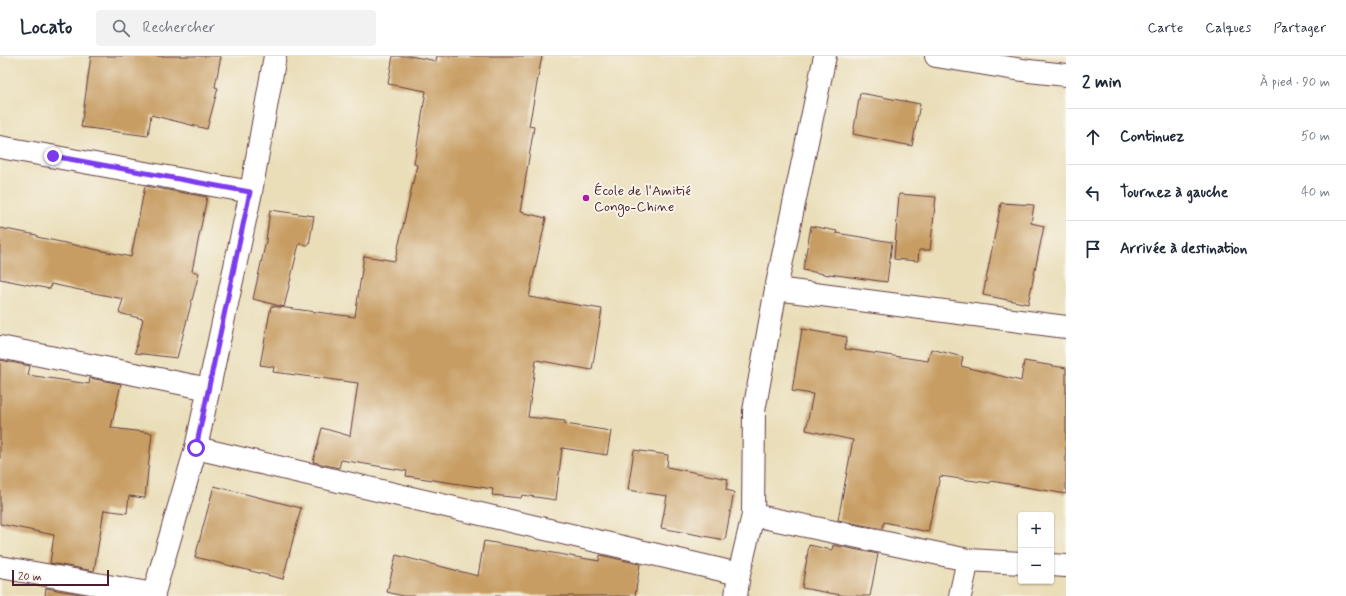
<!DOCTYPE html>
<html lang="fr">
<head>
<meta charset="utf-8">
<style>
	body { margin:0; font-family:Mynerve,sans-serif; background:#f2f2f3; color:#1f2937 }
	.controls { position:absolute; right:12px; bottom:12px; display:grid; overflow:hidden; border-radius:4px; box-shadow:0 1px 3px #0004 }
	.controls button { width:36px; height:36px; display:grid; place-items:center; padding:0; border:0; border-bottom:1px solid #e0e1e3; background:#fff; color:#1f2937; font:20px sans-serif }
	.scale { position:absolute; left:12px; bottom:10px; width:97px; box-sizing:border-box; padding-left:4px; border:2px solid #4a1f2b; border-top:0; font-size:11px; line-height:14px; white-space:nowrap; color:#4a1f2b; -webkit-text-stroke:3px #f7f3e8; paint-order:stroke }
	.stop { position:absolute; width:12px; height:12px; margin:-9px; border:3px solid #7c3aed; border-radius:50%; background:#fff }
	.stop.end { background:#7c3aed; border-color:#fff; box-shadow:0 1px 4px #0008 }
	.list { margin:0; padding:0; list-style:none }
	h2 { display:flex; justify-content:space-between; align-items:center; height:52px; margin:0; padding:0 16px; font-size:17px }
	h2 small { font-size:13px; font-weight:400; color:#747a83 }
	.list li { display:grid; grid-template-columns:26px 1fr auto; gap:12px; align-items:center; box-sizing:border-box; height:56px; padding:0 16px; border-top:1px solid #e0e1e3 }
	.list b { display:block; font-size:15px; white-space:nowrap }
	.list em { font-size:13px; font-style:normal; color:#747a83 }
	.icon { flex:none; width:22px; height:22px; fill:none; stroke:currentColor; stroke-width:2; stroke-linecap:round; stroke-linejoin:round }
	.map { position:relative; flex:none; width:1066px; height:540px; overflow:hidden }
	header { display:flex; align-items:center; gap:24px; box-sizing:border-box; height:56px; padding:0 20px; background:#fff; border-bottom:1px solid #e0e1e3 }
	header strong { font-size:19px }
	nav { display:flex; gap:22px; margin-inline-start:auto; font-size:14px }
	.search { width:280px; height:36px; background:#f2f2f3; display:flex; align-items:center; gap:10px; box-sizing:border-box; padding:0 14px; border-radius:4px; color:#747a83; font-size:15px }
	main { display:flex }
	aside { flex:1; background:#fff }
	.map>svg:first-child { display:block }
	.building { fill:#c79d63 }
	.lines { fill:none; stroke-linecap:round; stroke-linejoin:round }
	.street-casing { stroke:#623c40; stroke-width:24 }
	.street { stroke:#fff; stroke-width:22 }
	.route { stroke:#7c3aed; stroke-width:5 }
	.poi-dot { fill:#b5179e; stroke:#f7f3e8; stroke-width:1.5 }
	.labels { text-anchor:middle; stroke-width:4; stroke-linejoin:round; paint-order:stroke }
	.poi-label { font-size:14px; fill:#4a1f2b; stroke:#f7f3e8; text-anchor:start }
</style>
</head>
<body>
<header>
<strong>Locato</strong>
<div class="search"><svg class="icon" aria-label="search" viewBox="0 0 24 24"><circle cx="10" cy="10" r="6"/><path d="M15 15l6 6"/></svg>Rechercher</div>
<nav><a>Carte</a><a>Calques</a><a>Partager</a></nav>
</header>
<main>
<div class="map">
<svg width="1066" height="540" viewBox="0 0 1066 540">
	<rect width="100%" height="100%" fill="#f7f3e8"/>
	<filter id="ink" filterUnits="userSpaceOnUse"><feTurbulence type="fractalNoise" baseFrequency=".025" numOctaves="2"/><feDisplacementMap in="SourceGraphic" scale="8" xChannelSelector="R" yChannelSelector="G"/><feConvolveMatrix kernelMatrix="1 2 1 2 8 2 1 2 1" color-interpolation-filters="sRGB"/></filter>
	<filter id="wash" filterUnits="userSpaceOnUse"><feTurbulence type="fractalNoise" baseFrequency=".012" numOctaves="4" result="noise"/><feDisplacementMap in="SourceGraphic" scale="16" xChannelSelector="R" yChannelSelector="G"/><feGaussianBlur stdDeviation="0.9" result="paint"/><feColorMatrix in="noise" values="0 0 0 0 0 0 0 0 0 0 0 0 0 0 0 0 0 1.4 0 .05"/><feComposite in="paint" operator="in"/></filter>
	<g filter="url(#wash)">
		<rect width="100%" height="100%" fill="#eadeb9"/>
		<g id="blocks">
			<g class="building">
				<path d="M 91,0 L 221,0 L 215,31 L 218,32 L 207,73 L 151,59 L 148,80 L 81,71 Z"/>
				<path d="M 393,0 L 410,0 L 436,5 L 437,0 L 542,0 L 529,70 L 534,71 L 520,156 L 546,162 L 529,241 L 602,253 L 592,314 L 536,304 L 528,361 L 565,365 L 565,368 L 611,375 L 607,399 L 562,392 L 556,444 L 522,439 L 521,442 L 492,439 L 493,433 L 406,420 L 407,415 L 341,404 L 339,412 L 313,406 L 322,372 L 350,380 L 358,327 L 273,316 L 274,311 L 260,309 L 271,250 L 355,261 L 364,200 L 395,205 L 417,109 L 414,108 L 426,35 L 388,28 Z"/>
				<path d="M 860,37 L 920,48 L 912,90 L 853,78 Z"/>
				<path d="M 145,130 L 207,141 L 192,215 L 199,217 L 177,302 L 135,297 L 143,263 L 119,257 L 123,243 L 51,228 L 50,233 L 0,223 L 0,172 L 37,179 L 37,181 L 131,201 Z"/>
				<path d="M 899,138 L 936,141 L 930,194 L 919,194 L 918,205 L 894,203 Z"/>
				<path d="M 1001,147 L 1034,149 L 1031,167 L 1044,170 L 1028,248 L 983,239 Z"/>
				<path d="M 270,154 L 314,160 L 309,189 L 299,188 L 284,251 L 253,243 L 266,185 Z"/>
				<path d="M 811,170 L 837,175 L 836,177 L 892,186 L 887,226 L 829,218 L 829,219 L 803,214 Z"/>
				<path d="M 802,273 L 847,281 L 845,293 L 928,305 L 931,293 L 963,301 L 961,310 L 1021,325 L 1024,305 L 1066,312 L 1066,438 L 991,425 L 990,427 L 940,420 L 928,476 L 884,466 L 882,473 L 838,464 L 853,384 L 806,374 L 813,338 L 792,335 Z"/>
				<path d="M 0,304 L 30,310 L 28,319 L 89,328 L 90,322 L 121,328 L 111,372 L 152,377 L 145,442 L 129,440 L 127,457 L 104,454 L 94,515 L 50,507 L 54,479 L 0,468 Z"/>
				<path d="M 634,394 L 668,399 L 667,411 L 728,423 L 726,434 L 734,436 L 725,484 L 661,472 L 667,440 L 628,434 Z"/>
				<path d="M 214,430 L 301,452 L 283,523 L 195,501 Z"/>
				<path d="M 484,485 L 599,505 L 600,499 L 640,508 L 635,540 L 403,540 L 387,536 L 396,499 L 478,520 Z"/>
				<path d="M 809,489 L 832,494 L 833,489 L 878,498 L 870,540 L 846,540 L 802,532 Z"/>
				<path d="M 46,532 L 90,540 L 45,540 Z"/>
			</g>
		</g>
	</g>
	<g filter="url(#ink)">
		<use href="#blocks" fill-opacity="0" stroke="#623c40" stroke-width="1"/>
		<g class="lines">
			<defs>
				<g id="street">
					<path d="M 936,0 L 1029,15 L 1066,19"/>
					<path d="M 0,91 L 251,136"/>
					<path d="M 776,233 L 1066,271"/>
					<path d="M 0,291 L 209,333"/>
					<path d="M 196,392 L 739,518"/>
					<path d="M 753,459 L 968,504 L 1021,507"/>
					<path d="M 1051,509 L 1066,510"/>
					<path d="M 0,511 L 154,538"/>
					<path d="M 153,540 L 196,392 L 251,136 L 275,0"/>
					<path d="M 736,540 L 739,518 L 753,459 L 754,355 L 776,233 L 825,0"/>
					<path d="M 960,540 L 968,504"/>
				</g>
			</defs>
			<use href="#street" class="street-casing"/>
			<use href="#street" class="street"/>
		</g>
	</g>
	<g class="lines" filter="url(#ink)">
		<path class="route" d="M 53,100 L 250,136 L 196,392"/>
	</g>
	<circle class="poi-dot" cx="586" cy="142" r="4"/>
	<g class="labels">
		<g class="poi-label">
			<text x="594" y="139">École de l'Amitié<tspan x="594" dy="16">Congo-Chine</tspan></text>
		</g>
	</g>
</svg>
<div class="controls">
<button>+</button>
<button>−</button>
</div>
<div class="scale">20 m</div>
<div class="stop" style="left:196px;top:392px"></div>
<div class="stop end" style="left:53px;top:100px"></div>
</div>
<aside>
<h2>2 min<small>À pied · 90 m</small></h2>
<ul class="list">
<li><svg class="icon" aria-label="ahead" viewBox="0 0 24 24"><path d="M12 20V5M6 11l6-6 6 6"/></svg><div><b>Continuez</b></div><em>50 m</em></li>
<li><svg class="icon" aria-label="left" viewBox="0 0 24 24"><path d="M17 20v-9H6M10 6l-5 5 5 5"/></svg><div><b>Tournez à gauche</b></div><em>40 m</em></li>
<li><svg class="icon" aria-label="arrive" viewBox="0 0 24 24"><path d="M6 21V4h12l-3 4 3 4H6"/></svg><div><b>Arrivée à destination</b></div></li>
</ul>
</aside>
</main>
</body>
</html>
